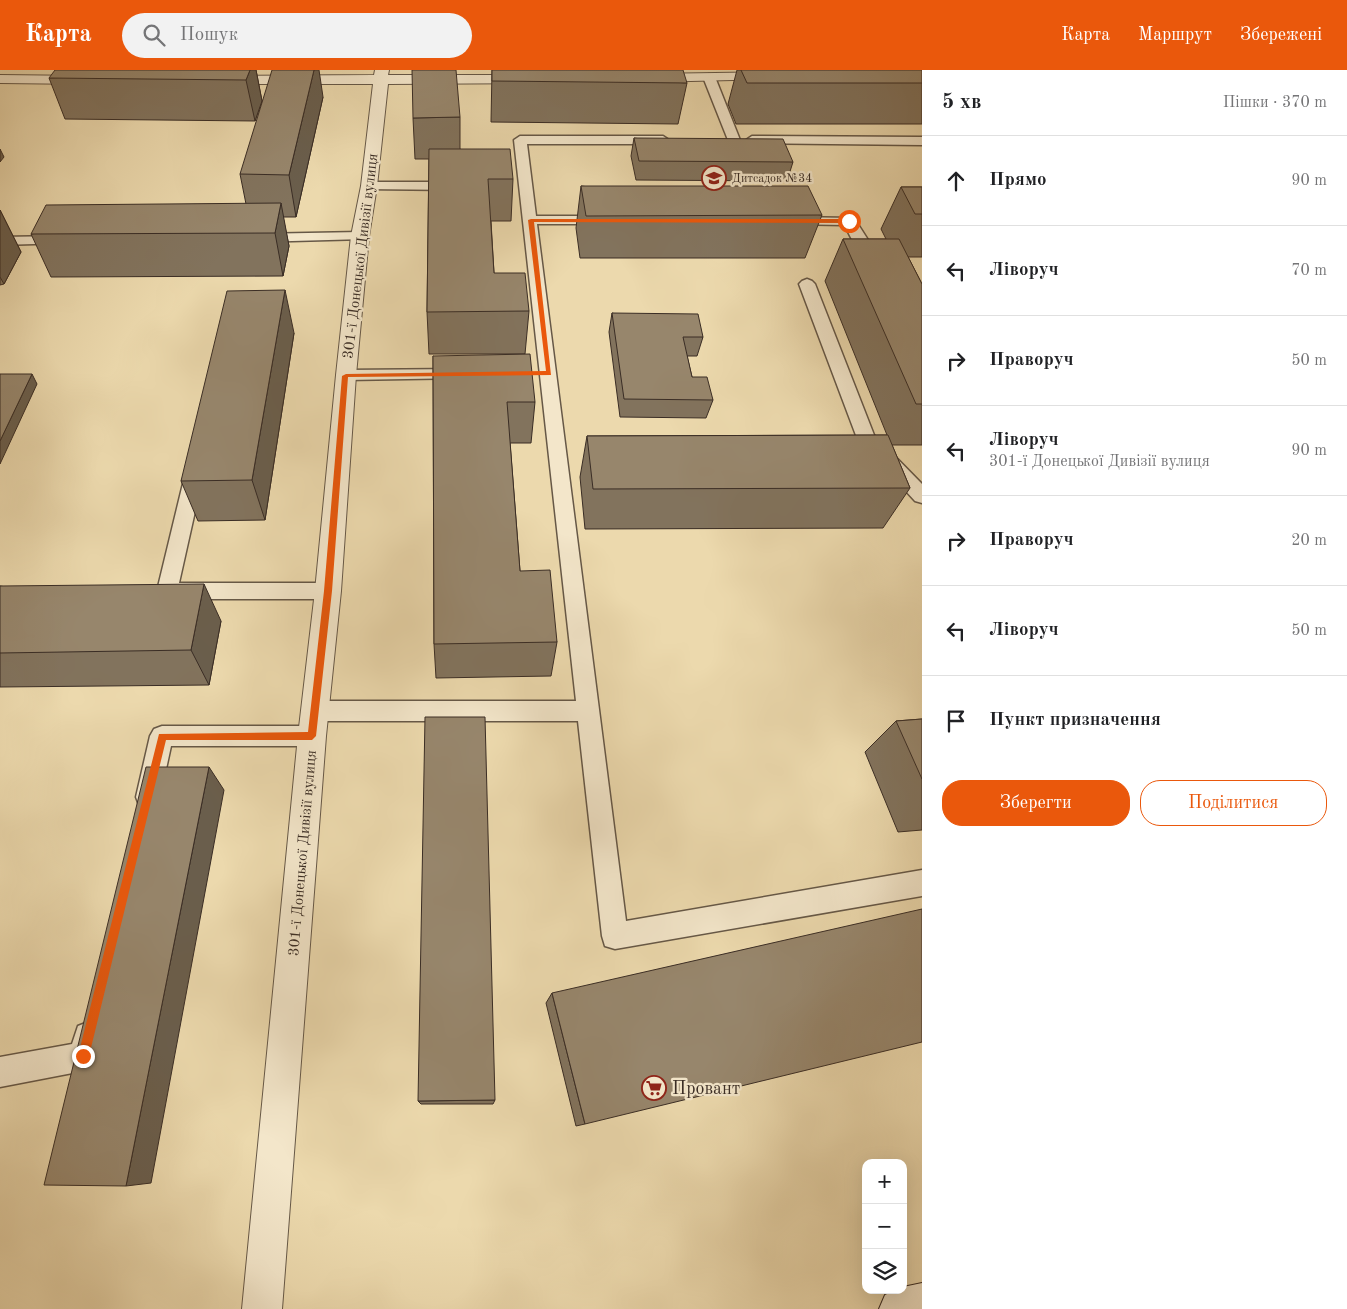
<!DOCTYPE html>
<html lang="uk">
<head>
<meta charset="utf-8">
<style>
	body { margin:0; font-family:"Old Standard TT",serif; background:#f2f2f2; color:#202124 }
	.controls { position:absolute; right:15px; bottom:15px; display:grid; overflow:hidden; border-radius:10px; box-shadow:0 5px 20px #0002 }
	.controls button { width:45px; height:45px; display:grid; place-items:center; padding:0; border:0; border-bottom:1px solid #e0e0e0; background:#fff; color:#202124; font:25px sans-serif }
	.stop { position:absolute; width:15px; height:15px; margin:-11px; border:4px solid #ea580c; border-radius:50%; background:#fff }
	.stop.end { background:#ea580c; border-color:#fff; box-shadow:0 1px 5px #0008 }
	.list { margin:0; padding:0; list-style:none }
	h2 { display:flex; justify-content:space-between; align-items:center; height:65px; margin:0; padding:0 20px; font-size:21px }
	h2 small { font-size:16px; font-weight:400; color:#757577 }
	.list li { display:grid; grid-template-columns:32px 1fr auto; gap:15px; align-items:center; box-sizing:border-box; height:90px; padding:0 20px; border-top:1px solid #e0e0e0 }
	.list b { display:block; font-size:19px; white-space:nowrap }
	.list p { margin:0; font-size:16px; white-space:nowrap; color:#757577 }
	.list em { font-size:16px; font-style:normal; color:#757577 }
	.actions { display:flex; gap:10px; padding:15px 20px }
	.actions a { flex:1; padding:11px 0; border:1px solid #ea580c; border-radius:20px; text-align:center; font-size:18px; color:#ea580c }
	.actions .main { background:#ea580c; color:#fff }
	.icon { flex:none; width:28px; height:28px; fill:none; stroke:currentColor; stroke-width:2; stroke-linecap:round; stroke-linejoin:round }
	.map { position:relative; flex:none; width:922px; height:1239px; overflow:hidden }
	header { display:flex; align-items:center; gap:30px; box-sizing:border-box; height:70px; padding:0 25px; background:#ea580c; color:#fff }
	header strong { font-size:24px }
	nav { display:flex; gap:28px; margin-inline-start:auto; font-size:18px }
	.search { width:350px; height:45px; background:#f2f2f2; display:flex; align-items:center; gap:12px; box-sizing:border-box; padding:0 18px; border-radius:28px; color:#757577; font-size:19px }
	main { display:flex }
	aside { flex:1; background:#fff }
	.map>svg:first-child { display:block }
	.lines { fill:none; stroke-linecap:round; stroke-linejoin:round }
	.lane-casing { stroke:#665847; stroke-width:3 }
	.street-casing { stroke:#665847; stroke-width:2 }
	.secondary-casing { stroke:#3a2d25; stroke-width:2 }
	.lane { fill:#f3e6ca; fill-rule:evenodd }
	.street { fill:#f3e6ca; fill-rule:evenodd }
	.secondary { fill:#f3e6ca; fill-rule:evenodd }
	.wall { fill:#82735d; stroke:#3a2d25 }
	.shaded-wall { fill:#6a5e4c; stroke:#3a2d25 }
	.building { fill:#97866c; stroke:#3a2d25 }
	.route { fill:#ea580c }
	.labels { text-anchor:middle; stroke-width:4.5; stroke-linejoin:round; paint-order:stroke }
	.far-poi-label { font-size:12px; fill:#3a2d25; stroke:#f3e6ca; text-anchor:start }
	.street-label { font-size:15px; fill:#3a2d25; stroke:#f3e6ca }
	.near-poi-label { font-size:18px; fill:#3a2d25; stroke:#f3e6ca; text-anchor:start }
</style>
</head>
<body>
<header>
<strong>Карта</strong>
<div class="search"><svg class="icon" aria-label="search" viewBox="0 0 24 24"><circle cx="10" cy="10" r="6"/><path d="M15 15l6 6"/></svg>Пошук</div>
<nav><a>Карта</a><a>Маршрут</a><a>Збережені</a></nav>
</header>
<main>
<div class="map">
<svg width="922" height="1239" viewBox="0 0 922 1239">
	<rect width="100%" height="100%" fill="#ecd9ad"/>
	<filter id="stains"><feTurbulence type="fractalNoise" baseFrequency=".004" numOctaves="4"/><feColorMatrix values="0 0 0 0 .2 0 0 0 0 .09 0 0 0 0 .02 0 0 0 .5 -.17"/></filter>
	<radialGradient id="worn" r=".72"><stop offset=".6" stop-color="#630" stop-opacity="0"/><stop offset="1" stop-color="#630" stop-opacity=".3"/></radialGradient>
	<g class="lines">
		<defs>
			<g id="lane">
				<path d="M 709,4 L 715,7 L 740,70 L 739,73 L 734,74 L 728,70 L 703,7 Z"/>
				<path d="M 520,66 L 663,66 L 669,70 L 663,74 L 527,74 L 536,146 L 608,146 L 613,147 L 615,150 L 613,153 L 608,154 L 537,154 L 626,851 L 922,800 L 922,826 L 615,879 L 605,876 L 602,866 L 578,651 L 315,651 L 307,648 L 304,641 L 307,634 L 315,631 L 576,631 L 514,70 Z"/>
				<path d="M 752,66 L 922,67 L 922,75 L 747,73 L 746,70 Z"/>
				<path d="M 369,112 L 458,112 L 465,116 L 458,120 L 364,119 L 362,116 L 364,113 Z"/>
				<path d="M 790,147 L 854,148 L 877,184 L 885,193 L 883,196 C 864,201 853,169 844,155 L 785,154 L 783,151 L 785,148 Z"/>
				<path d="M 360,162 L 365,163 L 367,166 L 365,169 L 256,172 L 251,171 L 249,168 L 251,165 L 256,164 Z"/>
				<path d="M 64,166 L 69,167 L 71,170 L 69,173 L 0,175 L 0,167 Z"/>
				<path d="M 807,209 L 812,211 L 815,214 L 874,365 L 922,414 L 922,433 L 915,431 L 857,368 L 799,214 L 802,211 Z"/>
				<path d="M 462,299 L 468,300 L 470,304 L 468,308 L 346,310 L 340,309 L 338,305 L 340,301 L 346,300 Z"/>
				<path d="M 195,394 L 202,396 L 204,401 L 179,513 L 328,513 L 335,515 L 338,521 L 335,527 L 328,529 L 167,529 L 160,527 L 157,521 L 186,401 L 188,396 Z"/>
				<path d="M 162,656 L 312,656 L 320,659 L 324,666 L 320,673 L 312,676 L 171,676 L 160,727 L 157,735 L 148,738 L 139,735 L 136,727 L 150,666 L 154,659 Z"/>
				<path d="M 88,952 L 98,956 L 102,966 L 93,996 L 83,1001 L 0,1017 L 0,987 L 72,974 L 78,956 Z"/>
			</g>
			<g id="street">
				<path d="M 375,0 L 389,0 L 388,5 L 528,5 L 533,6 L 535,9 L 533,12 L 528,13 L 388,14 L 377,116 L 369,166 L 356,305 L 341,521 L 326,666 L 282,1239 L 242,1239 L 298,666 L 315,521 L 336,305 L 351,166 L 361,116 L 373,14 L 221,14 L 216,13 L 214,10 L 216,7 L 221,6 L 374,5 Z"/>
				<path d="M 773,2 L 778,3 L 780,6 L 778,9 L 649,12 L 644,11 L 642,8 L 644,5 L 649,4 Z"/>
				<path d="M 0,5 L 86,6 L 91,7 L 93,10 L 91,13 L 86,14 L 0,13 Z"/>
			</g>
			<path id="secondary" d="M 922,1213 L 922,1239 L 879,1239 L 885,1225 L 895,1220 L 903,1220 L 903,1217 Z"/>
		</defs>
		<use href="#lane" class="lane-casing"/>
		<use href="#street" class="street-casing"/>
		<use href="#secondary" class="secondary-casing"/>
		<use href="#lane" class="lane"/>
		<use href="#street" class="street"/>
		<use href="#secondary" class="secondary"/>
	</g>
	<g class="wall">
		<path d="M 256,0 L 262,31 L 255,51 L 65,49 L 49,8 Z"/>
		<path d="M 492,0 L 687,13 L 678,54 L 491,52 Z"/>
		<path d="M 737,0 L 922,0 L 922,54 L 736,54 L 728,34 Z"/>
		<path d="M 323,27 L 296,147 L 283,147 L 289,176 L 283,206 L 51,207 L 31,164 L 246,134 L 240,104 Z"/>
		<path d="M 460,47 L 460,79 L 513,109 L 511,151 L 491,151 L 494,203 L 529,241 L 525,284 L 429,284 L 427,242 L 429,89 L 415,89 L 413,48 Z"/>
		<path d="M 634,68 L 793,92 L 787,111 L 636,110 L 631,86 Z"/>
		<path d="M 581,116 L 822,145 L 805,188 L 580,188 L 576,158 Z"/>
		<path d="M 901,117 L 922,117 L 922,187 L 908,187 L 922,214 L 922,375 L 892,375 L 910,418 L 883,458 L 585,459 L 580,407 L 587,366 L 887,365 L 825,211 L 843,169 L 886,169 L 881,159 Z"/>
		<path d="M 0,140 L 21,182 L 4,214 L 0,215 Z"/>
		<path d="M 612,243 L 703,267 L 697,286 L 687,286 L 692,307 L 713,330 L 706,348 L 620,347 L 609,262 Z"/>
		<path d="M 294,263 L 265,450 L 198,451 L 181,411 Z"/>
		<path d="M 433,286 L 535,332 L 531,373 L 510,373 L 520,501 L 557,572 L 551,606 L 436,608 L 434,574 Z"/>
		<path d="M 0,516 L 221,551 L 209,615 L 0,617 Z"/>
		<path d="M 922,649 L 922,760 L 898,762 L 865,682 L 896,651 Z"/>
		<path d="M 552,923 L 585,1054 L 576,1056 L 546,933 Z"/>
		<path d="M 495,1030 L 493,1034 L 421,1034 L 418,1031 Z"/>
	</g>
	<g class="shaded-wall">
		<path d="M 250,0 L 256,0 L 262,31 L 255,51 L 246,10 Z"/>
		<path d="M 314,0 L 319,0 L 323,27 L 296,147 L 289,105 Z"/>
		<path d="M 0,79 L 4,87 L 0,92 Z"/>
		<path d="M 281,133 L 289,176 L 283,206 L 275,163 Z"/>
		<path d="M 0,140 L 21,182 L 4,214 L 0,207 Z"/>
		<path d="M 285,220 L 294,263 L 265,450 L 252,410 Z"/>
		<path d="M 32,304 L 37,314 L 0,394 L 0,371 Z"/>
		<path d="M 204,514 L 221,551 L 209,615 L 191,580 Z"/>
		<path d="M 209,697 L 224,720 L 151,1113 L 126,1116 Z"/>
	</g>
	<g class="building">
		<path d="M 55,0 L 250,0 L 246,10 L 49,8 Z"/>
		<path d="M 272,0 L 314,0 L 289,105 L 240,104 Z"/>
		<path d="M 412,0 L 456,0 L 460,47 L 413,48 Z"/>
		<path d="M 492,0 L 683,0 L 687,13 L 492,11 Z"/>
		<path d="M 741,0 L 922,0 L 922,13 L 747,13 Z"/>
		<path d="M 634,68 L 783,69 L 793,92 L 639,91 Z"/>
		<path d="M 429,79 L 510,79 L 513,109 L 488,109 L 494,203 L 525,203 L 529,241 L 427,242 Z"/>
		<path d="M 581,116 L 808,116 L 822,145 L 586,146 Z"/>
		<path d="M 901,117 L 922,117 L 922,144 L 915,144 Z"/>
		<path d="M 281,133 L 275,163 L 31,164 L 46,135 Z"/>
		<path d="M 843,169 L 899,169 L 922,214 L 922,334 L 916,334 Z"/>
		<path d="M 285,220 L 252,410 L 181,411 L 227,221 Z"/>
		<path d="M 612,243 L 698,244 L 703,267 L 683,267 L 692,307 L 707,307 L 713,330 L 624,329 Z"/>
		<path d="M 530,284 L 535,332 L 507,332 L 520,501 L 550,500 L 557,572 L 434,574 L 433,286 Z"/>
		<path d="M 0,304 L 32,304 L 0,371 Z"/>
		<path d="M 888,365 L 910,418 L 593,419 L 587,366 Z"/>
		<path d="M 204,514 L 191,580 L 0,583 L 0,516 Z"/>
		<path d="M 425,647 L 485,647 L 495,1030 L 418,1031 Z"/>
		<path d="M 922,649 L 922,709 L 896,651 Z"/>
		<path d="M 146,697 L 209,697 L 126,1116 L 44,1115 Z"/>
		<path d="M 922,839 L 922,972 L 585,1054 L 552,923 Z"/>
	</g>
	<path class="route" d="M 531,149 L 849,149 L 852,151 L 849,153 L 534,152 L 551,305 L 348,307 L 332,521 L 316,666 L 312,670 L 166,670 L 89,986 L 87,990 L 83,992 L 80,990 L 78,986 L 159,664 L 308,662 L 324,521 L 342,306 L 346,304 L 546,301 L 528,150 Z"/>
	<defs>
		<symbol id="school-ring" viewBox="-11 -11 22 22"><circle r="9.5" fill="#f3e6ca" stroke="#8f2418" stroke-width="1.5"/><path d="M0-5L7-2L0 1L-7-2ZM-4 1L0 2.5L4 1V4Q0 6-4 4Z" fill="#8f2418"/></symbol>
		<symbol id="supermarket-ring" viewBox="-11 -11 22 22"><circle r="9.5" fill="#f3e6ca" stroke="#8f2418" stroke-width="1.5"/><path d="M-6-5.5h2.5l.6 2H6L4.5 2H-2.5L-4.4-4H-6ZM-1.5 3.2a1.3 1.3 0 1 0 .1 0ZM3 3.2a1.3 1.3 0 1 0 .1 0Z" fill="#8f2418"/></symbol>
	</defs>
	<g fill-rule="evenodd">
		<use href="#school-ring" x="700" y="94" width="28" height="28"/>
		<use href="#supermarket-ring" x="640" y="1004" width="28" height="28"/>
	</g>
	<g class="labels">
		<g class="far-poi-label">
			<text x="732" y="112">Дитсадок №34</text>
		</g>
		<g class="street-label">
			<text transform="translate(360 186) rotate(-83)" y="5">301-ї Донецької Дивізії вулиця</text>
			<text transform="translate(302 783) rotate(-85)" y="5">301-ї Донецької Дивізії вулиця</text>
		</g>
		<g class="near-poi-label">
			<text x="672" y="1024">Провант</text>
		</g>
	</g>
	<rect width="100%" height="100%" filter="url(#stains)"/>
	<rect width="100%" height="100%" fill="url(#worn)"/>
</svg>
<div class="controls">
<button>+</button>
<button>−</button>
<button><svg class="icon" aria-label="layers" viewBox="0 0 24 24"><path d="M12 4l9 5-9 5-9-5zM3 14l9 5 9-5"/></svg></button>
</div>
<div class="stop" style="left:849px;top:151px"></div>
<div class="stop end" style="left:83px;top:986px"></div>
</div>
<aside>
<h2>5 хв<small>Пішки · 370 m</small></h2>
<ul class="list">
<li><svg class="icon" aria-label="ahead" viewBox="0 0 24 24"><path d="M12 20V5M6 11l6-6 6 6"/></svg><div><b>Прямо</b></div><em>90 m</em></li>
<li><svg class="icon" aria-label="left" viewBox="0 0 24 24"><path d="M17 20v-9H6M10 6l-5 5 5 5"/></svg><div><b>Ліворуч</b></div><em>70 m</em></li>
<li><svg class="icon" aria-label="right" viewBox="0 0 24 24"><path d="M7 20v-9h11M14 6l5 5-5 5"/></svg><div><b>Праворуч</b></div><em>50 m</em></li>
<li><svg class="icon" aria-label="left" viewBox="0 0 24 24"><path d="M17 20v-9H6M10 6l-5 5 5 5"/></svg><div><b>Ліворуч</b><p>301-ї Донецької Дивізії вулиця</p></div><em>90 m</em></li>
<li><svg class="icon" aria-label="right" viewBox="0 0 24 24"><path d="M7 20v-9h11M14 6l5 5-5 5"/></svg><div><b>Праворуч</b></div><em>20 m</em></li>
<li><svg class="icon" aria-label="left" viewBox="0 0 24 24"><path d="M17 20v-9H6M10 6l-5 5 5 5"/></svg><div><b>Ліворуч</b></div><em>50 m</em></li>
<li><svg class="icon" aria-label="arrive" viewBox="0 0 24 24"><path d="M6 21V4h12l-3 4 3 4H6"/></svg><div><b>Пункт призначення</b></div></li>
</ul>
<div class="actions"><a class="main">Зберегти</a><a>Поділитися</a></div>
</aside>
</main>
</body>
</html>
